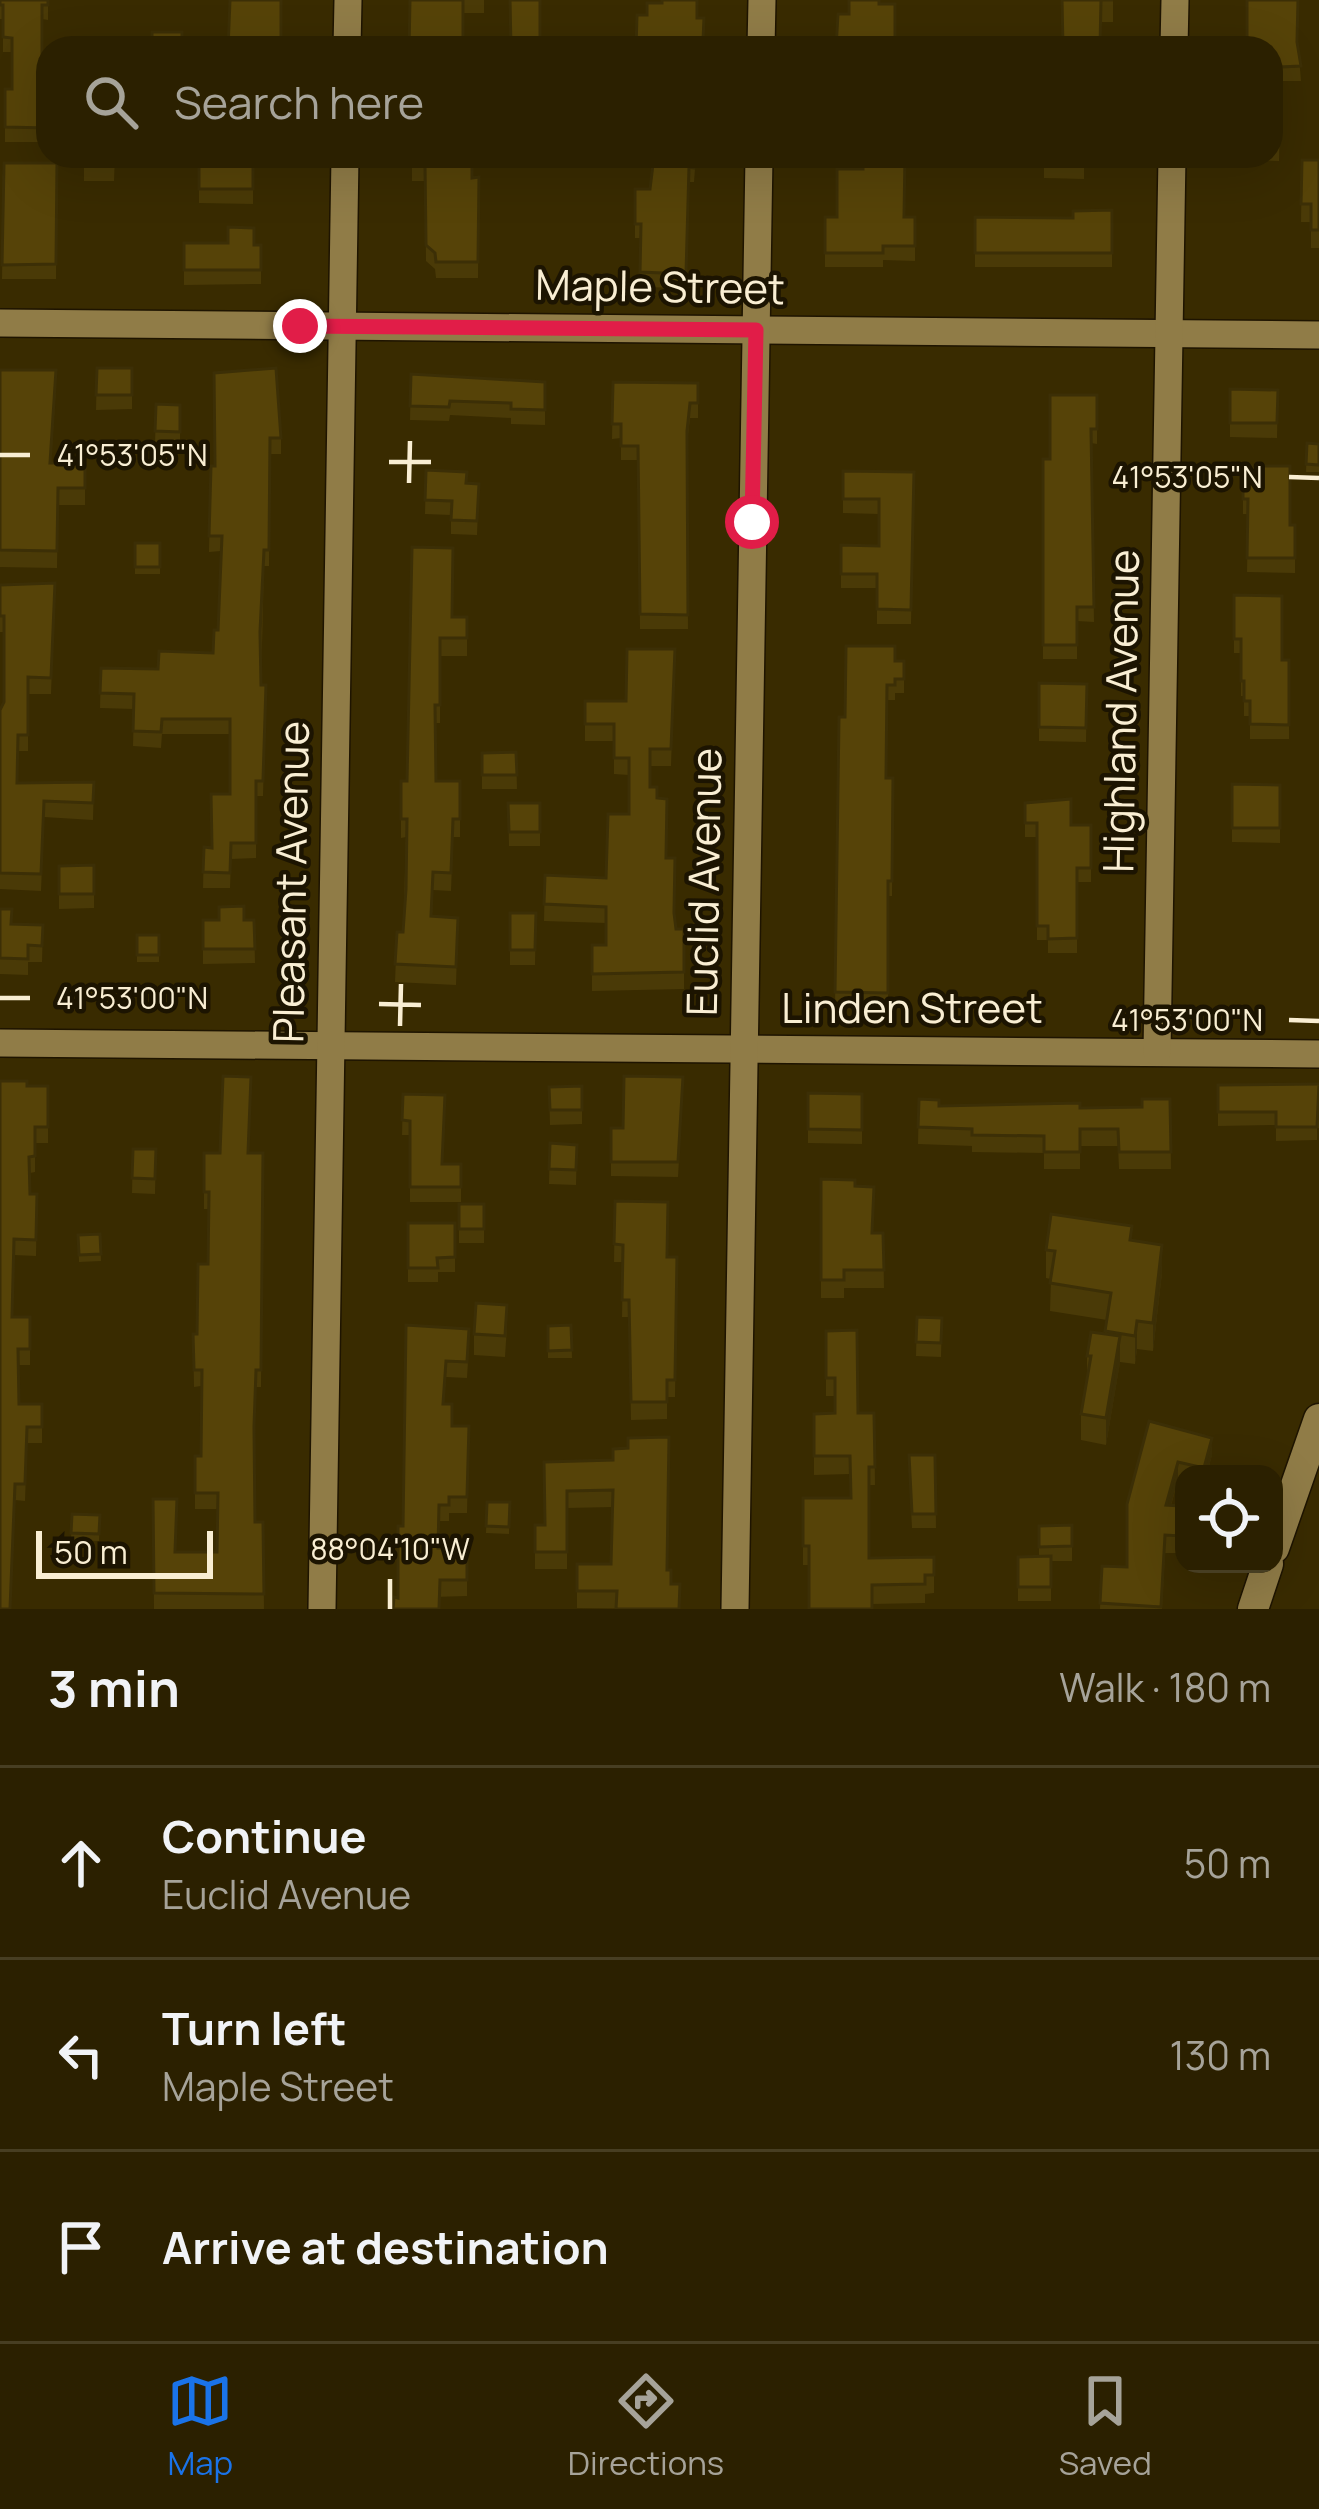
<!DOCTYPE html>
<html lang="en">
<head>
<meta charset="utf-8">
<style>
	body { margin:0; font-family:Manrope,sans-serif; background:#372d0f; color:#f1f3f6 }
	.controls { position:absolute; right:36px; bottom:36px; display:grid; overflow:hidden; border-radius:24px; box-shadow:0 12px 48px #0002 }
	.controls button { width:108px; height:108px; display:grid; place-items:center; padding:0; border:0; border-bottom:3px solid #473e22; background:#2b2000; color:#f1f3f6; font:60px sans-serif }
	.scale { position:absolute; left:36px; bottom:30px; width:177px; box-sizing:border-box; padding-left:12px; border:6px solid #f9eed3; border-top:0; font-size:33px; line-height:42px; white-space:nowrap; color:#f9eed3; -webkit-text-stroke:9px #1c1401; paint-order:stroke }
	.stop { position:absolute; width:36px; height:36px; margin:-27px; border:9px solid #e11d48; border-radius:50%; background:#fff }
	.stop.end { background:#e11d48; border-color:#fff; box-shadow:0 3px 12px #0008 }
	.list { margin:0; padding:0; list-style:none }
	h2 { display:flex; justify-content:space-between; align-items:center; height:156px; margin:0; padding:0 48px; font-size:51px }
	h2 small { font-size:39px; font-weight:400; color:#a6a399 }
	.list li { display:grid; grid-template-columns:78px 1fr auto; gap:36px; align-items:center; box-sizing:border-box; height:192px; padding:0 48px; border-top:3px solid #473e22 }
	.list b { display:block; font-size:45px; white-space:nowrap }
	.list p { margin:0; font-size:39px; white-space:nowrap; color:#a6a399 }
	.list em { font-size:39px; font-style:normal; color:#a6a399 }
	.icon { flex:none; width:66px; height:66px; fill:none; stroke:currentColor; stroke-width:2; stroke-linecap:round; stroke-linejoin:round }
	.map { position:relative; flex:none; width:1319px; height:1609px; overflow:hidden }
	.search { position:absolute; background:#2b2000; box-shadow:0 12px 48px #0002; left:36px; right:36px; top:36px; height:132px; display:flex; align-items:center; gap:30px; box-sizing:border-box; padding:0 42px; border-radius:36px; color:#a6a399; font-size:45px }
	.sheet { height:732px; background:#2b2000 }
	nav { display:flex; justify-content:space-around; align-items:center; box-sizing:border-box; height:168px; border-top:3px solid #473e22; background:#2b2000; font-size:33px; color:#a6a399 }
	nav a { display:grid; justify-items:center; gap:6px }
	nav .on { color:#1a73e8 }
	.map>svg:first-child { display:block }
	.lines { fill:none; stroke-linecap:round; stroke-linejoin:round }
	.street-casing { stroke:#1e1400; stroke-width:30 }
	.secondary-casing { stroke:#1e1400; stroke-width:33 }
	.street { stroke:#907c47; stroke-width:27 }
	.secondary { stroke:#907c47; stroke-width:30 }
	.wall { fill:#4a3a07 }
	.shaded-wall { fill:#3c2f06 }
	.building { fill:#564308; stroke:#3c2f06; stroke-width:3 }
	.route { stroke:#e11d48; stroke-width:15 }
	.ticks { fill:none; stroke:#f9eed3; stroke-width:4.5 }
	.labels { text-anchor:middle; stroke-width:9; stroke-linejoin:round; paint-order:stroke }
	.street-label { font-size:42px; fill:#f9eed3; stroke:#1c1401 }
	.ticks-label { font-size:30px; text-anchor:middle; fill:#f9eed3; stroke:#1c1401; stroke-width:9; stroke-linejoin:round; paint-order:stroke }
</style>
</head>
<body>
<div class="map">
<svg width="1319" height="1609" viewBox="0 0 1319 1609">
	<rect width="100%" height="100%" fill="#392b00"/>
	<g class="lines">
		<defs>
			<g id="street">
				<path d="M 347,48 L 348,0"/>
				<path d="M 761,48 L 762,0"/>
				<path d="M 1174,48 L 1175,0"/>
				<path d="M 0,323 L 1319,335"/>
				<path d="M 0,1043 L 1319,1054"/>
				<path d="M 1157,1052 L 1172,156"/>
				<path d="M 322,1609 L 345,156"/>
				<path d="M 735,1609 L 759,156"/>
			</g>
			<g id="secondary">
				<path d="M 1274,1548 L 1319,1419"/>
				<path d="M 1253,1609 L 1268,1564"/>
			</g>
		</defs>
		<use href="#street" class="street-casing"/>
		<use href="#secondary" class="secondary-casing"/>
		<use href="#street" class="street"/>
		<use href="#secondary" class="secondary"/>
	</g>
	<g class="wall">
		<path d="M 0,0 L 48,0 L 48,20 L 42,19 L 42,89 L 48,89 L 48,142 L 5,142 L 5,89 L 12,89 L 12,52 L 3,52 L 3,19 L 0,19 Z"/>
		<path d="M 281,0 L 281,48 L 228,48 Z"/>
		<path d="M 410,0 L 484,0 L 484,13 L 463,13 Z"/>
		<path d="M 1062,0 L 1113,0 L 1113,22 L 1101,22 Z"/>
		<path d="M 662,3 L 697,18 L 704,18 L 704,48 L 636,48 L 647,15 Z"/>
		<path d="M 1298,44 L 1301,81 L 1281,81 L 1279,161 L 1247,160 L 1247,156 L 1271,156 L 1271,48 Z"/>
		<path d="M 84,156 L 115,156 L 114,181 L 84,181 Z"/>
		<path d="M 199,156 L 253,156 L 253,204 L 199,203 Z"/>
		<path d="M 412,156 L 472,178 L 479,177 L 478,278 L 436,278 L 435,269 L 426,261 L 425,181 L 412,181 Z"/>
		<path d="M 696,156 L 694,182 L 689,182 L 686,288 L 640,287 L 641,238 L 635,238 L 635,189 L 650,189 Z"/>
		<path d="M 1084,156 L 1084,179 L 1044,178 L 1044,157 Z"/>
		<path d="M 1302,160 L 1319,160 L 1319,248 L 1311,248 L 1311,222 L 1301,222 Z"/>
		<path d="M 4,163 L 57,163 L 56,279 L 2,279 Z"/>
		<path d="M 1112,210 L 1112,267 L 975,267 L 975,217 L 1073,218 Z"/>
		<path d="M 825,217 L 915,217 L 915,261 L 883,260 L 883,267 L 825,267 Z"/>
		<path d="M 184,243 L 261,245 L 261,284 L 184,285 Z"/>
		<path d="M 97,368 L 132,368 L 132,409 L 96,410 Z"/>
		<path d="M 0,370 L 56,387 L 51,463 L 85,463 L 85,505 L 58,505 L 57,568 L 0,567 Z"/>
		<path d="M 214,373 L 281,438 L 281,454 L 270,454 L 269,566 L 264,566 L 261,685 L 266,685 L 263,796 L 256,796 L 256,858 L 231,859 L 230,888 L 203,888 L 204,847 L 212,848 L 230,794 L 230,734 L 162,734 L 161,748 L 133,746 L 134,709 L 100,708 L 101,668 L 158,669 L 213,653 L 218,630 L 221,551 L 209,552 L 211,466 L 215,466 Z"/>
		<path d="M 411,374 L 545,382 L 545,425 L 511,424 L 511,418 L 450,415 L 449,421 L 410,420 Z"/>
		<path d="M 613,382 L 698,383 L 698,418 L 690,418 L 687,444 L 688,629 L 640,629 L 638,460 L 621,460 L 621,438 L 612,439 Z"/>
		<path d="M 1230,389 L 1278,390 L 1277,438 L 1230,437 Z"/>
		<path d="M 1097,395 L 1097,444 L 1091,443 L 1094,622 L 1077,621 L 1077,659 L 1043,659 L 1043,459 L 1050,459 Z"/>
		<path d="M 156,404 L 180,405 L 180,446 L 155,446 Z"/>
		<path d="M 1307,443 L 1319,444 L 1319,472 L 1306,472 Z"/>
		<path d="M 1243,466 L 1290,525 L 1295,525 L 1295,573 L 1247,572 L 1248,514 L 1243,514 Z"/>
		<path d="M 426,470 L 466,483 L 479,484 L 477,535 L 451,534 L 451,515 L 425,514 Z"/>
		<path d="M 843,471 L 914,472 L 911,624 L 877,624 L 877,588 L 841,588 L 841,545 L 879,546 L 879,514 L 843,513 Z"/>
		<rect x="135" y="543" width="25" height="31"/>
		<path d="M 412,547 L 452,617 L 467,617 L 467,656 L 440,656 L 440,723 L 435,723 L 436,781 L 460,781 L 460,837 L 453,837 L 451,891 L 433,890 L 432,916 L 458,918 L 456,985 L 395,982 L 397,932 L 403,932 L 406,837 L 401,838 L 401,781 L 407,781 Z"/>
		<path d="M 55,583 L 51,694 L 28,694 L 28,751 L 18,751 L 18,783 L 94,782 L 93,820 L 44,817 L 41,891 L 0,889 L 0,710 L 4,702 L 4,632 L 0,632 L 0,585 Z"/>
		<path d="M 1234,595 L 1282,660 L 1289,660 L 1289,739 L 1250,739 L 1250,716 L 1244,716 L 1244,696 L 1241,696 L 1241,653 L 1234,653 Z"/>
		<path d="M 675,649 L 671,766 L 650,766 L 650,787 L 657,798 L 676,929 L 684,929 L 684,989 L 592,991 L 592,945 L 606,945 L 606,923 L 544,921 L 545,875 L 606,878 L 629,814 L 629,775 L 614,774 L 614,741 L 585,741 L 585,701 L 626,701 Z"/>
		<path d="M 895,661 L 904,661 L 904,693 L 895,693 L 895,700 L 887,700 L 886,778 L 893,778 L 892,896 L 888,896 L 888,1008 L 835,1007 L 839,717 L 845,717 Z"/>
		<path d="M 1039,683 L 1087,684 L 1086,742 L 1039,741 Z"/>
		<path d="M 516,752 L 517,789 L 482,789 L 482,753 Z"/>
		<path d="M 1232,784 L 1280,785 L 1280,843 L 1232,842 Z"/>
		<path d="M 508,803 L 540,803 L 540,846 L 509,846 Z"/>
		<path d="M 1025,803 L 1071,825 L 1091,825 L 1091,882 L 1077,882 L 1077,953 L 1048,953 L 1048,940 L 1037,940 L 1037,837 L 1025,837 Z"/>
		<path d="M 94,865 L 94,908 L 59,909 L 59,866 Z"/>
		<path d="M 0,909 L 11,924 L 43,925 L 42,962 L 28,962 L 28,975 L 0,974 Z"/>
		<path d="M 510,913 L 536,913 L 535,965 L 510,965 Z"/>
		<path d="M 203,920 L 254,920 L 255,963 L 203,964 Z"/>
		<rect x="137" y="935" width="22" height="27"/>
		<path d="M 0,1081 L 27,1086 L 48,1086 L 48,1143 L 35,1143 L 35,1172 L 30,1173 L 30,1194 L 37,1194 L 36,1256 L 14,1255 L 12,1317 L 30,1317 L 30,1365 L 18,1365 L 19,1404 L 42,1404 L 42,1443 L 27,1443 L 25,1501 L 15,1500 Z"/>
		<path d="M 1319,1084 L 1319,1128 L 1317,1128 L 1317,1140 L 1276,1141 L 1276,1125 L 1218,1126 L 1218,1085 Z"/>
		<path d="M 582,1086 L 582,1124 L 550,1125 L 549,1087 Z"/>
		<path d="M 683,1091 L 678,1177 L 611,1176 L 611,1128 L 623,1128 Z"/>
		<path d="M 808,1093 L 862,1094 L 862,1144 L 808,1143 Z"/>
		<path d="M 403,1094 L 442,1164 L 461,1164 L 461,1202 L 410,1202 L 410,1135 L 402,1135 Z"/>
		<path d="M 919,1099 L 939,1106 L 1080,1108 L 1142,1107 L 1170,1099 L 1171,1169 L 1119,1169 L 1118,1146 L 1080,1146 L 1080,1169 L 1044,1169 L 1044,1153 L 972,1152 L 972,1146 L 918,1144 Z"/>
		<path d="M 550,1143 L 577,1145 L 576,1185 L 549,1184 Z"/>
		<path d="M 133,1149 L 156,1149 L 155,1194 L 132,1193 Z"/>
		<path d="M 204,1153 L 263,1153 L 261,1387 L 256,1387 L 254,1439 L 255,1522 L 263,1522 L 264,1609 L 154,1609 L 153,1499 L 176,1552 L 217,1552 L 218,1509 L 195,1509 L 195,1456 L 201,1456 L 201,1386 L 194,1387 L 193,1334 L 197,1334 L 208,1264 L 209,1209 L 204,1209 Z"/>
		<path d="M 821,1179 L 873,1233 L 883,1233 L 884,1288 L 844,1288 L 844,1298 L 821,1298 Z"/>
		<path d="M 615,1201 L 667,1257 L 677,1257 L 675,1397 L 667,1397 L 667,1419 L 631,1420 L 629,1317 L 622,1317 L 623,1262 L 614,1262 Z"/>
		<rect x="459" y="1204" width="25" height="39"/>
		<path d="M 408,1223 L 455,1223 L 455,1272 L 438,1272 L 438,1282 L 408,1282 Z"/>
		<path d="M 100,1234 L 101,1261 L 79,1262 L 78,1235 Z"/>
		<path d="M 1132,1240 L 1162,1273 L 1153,1351 L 1137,1349 L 1135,1364 L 1120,1362 L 1106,1445 L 1081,1440 L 1081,1414 L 1087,1380 L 1087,1356 L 1105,1334 L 1107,1320 L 1050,1311 L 1051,1279 L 1046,1278 L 1046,1250 Z"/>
		<path d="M 917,1317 L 942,1318 L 941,1357 L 916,1356 Z"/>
		<path d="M 406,1325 L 469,1345 L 467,1378 L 446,1377 L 444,1404 L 452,1426 L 469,1426 L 467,1513 L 449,1513 L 449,1521 L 439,1521 L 439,1548 L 467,1548 L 467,1596 L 398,1598 L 403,1526 Z"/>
		<path d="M 571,1325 L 572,1358 L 548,1358 L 548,1326 Z"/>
		<path d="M 507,1326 L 505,1357 L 474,1355 L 474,1334 Z"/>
		<path d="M 826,1331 L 858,1413 L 874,1413 L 875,1485 L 869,1485 L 869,1558 L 934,1557 L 934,1593 L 925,1594 L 925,1603 L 872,1604 L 809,1565 L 803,1565 L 803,1498 L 850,1498 L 850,1474 L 814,1475 L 814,1414 L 835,1413 L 835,1396 L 826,1396 Z"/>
		<path d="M 1149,1421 L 1212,1455 L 1207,1474 L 1184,1474 L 1184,1481 L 1178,1479 L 1171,1506 L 1182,1506 L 1182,1553 L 1165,1553 L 1162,1609 L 1100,1609 L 1102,1566 L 1127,1567 Z"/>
		<path d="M 935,1455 L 936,1528 L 912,1528 L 909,1470 Z"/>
		<path d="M 613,1460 L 667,1570 L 680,1609 L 577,1608 L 577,1564 L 611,1564 L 613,1507 L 567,1508 L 567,1569 L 535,1569 L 535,1525 L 545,1525 L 544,1462 Z"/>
		<path d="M 487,1502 L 510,1502 L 509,1534 L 486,1533 Z"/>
		<path d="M 72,1514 L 100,1515 L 99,1541 L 71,1540 Z"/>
		<path d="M 1072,1525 L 1072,1561 L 1051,1561 L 1051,1601 L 1018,1601 L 1018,1557 L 1039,1556 L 1039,1526 Z"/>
	</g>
	<g class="shaded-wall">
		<path d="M 1162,1245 L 1162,1273 L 1153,1351 L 1153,1323 Z"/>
		<path d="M 1137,1321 L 1137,1349 L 1135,1364 L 1135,1336 Z"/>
		<path d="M 1120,1336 L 1120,1363 L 1106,1445 L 1106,1418 Z"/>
		<path d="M 1212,1438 L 1212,1455 L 1207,1474 L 1204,1474 Z"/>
		<path d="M 1178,1462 L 1178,1479 L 1166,1523 L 1166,1505 Z"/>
	</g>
	<g class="building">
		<path d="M 0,0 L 48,0 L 48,5 L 42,5 L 42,89 L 48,89 L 48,128 L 5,127 L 5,89 L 12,89 L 12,38 L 3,37 L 3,5 L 0,5 Z"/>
		<path d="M 230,0 L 281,0 L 281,39 L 265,39 L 265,48 L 228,48 Z"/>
		<path d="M 410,0 L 463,0 L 463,48 L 409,48 Z"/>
		<path d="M 510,0 L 540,0 L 540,48 L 511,48 Z"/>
		<path d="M 662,0 L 697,0 L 697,18 L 704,18 L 703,41 L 686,41 L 686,48 L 636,48 L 637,15 L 647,15 L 647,3 L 662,3 Z"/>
		<path d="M 849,0 L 879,0 L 879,4 L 895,4 L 895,48 L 836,48 L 838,14 L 849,14 Z"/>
		<path d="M 1062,0 L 1113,0 L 1101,0 L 1100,48 L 1063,48 Z"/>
		<path d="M 1247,0 L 1298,0 L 1297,42 L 1301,66 L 1281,67 L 1279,146 L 1271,146 L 1271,48 L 1247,48 Z"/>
		<rect x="152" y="32" width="30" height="16"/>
		<path d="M 84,156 L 115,156 L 114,166 L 84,166 Z"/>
		<rect x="199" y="156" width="54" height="33"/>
		<path d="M 412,156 L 472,156 L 472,178 L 479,177 L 478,262 L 436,262 L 435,253 L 426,245 L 425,165 L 412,165 Z"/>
		<path d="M 654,156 L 695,156 L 694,168 L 689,167 L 686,274 L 640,272 L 641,224 L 635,224 L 635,189 L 650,189 Z"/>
		<path d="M 863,156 L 905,156 L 904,217 L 915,217 L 915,246 L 883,246 L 883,253 L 825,253 L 825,217 L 837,217 L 837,169 L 863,169 Z"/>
		<path d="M 1302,160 L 1319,160 L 1319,230 L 1311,230 L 1311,204 L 1301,204 Z"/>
		<path d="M 4,163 L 57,163 L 56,264 L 2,265 Z"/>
		<path d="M 1112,210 L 1112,253 L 975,253 L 975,217 L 1073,218 L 1073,211 Z"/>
		<path d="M 228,227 L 254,228 L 254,245 L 261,245 L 261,270 L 184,270 L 184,243 L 228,243 Z"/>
		<path d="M 97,368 L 132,368 L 132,395 L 96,395 Z"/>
		<path d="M 276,368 L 281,438 L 270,438 L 269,550 L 264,550 L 260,632 L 261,685 L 266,685 L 263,781 L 256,781 L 256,843 L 231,843 L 230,873 L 203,872 L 204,847 L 212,848 L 211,794 L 230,794 L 230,719 L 162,719 L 161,732 L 133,731 L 134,694 L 100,693 L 101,668 L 158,669 L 159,651 L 213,653 L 214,630 L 218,630 L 222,536 L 209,536 L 211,466 L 215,466 L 214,373 Z"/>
		<path d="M 0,370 L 56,370 L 50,463 L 85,463 L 85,488 L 58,488 L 57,551 L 0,550 Z"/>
		<path d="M 411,374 L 545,382 L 545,410 L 511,409 L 511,403 L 450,401 L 449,407 L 410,406 Z"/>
		<path d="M 613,382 L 698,383 L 698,403 L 690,403 L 687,431 L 688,615 L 640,614 L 638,446 L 621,446 L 621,424 L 612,424 Z"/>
		<path d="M 1230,389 L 1278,390 L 1277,423 L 1230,423 Z"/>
		<path d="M 1050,395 L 1097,395 L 1097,429 L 1091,429 L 1094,607 L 1077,607 L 1077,645 L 1043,645 L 1043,459 L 1050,459 Z"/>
		<path d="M 156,404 L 180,405 L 180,432 L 155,431 Z"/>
		<path d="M 1307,443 L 1319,444 L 1319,465 L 1306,464 Z"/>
		<path d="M 1243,466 L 1290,466 L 1290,525 L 1295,525 L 1295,558 L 1247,558 L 1248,499 L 1243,499 Z"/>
		<path d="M 426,470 L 467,472 L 466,483 L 479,484 L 477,521 L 451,520 L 452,501 L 425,500 Z"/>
		<path d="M 843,471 L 914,472 L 911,610 L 877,609 L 877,574 L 841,574 L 841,545 L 879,546 L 879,499 L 843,499 Z"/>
		<rect x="135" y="543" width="25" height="24"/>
		<path d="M 412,547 L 453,548 L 452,617 L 467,617 L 467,638 L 440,638 L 440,705 L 435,705 L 436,781 L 460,781 L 460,819 L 453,819 L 451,873 L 433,872 L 431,916 L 458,918 L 456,967 L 395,964 L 397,932 L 403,932 L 406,889 L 407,819 L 401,819 L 401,781 L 407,781 Z"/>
		<path d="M 55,583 L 51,678 L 28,677 L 28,735 L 18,735 L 17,783 L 94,782 L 93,803 L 44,801 L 41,874 L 0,873 L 0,710 L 4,702 L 4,616 L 0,616 L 0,585 Z"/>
		<path d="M 1234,595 L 1282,596 L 1282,660 L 1289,660 L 1289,725 L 1250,724 L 1250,701 L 1244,701 L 1244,681 L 1241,681 L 1241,639 L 1234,639 Z"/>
		<path d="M 846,646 L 895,646 L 895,661 L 904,661 L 904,679 L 895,679 L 895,685 L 887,685 L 886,778 L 893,778 L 892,881 L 888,881 L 888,993 L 835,992 L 839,717 L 845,717 Z"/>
		<path d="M 627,649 L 675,649 L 671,749 L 650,749 L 650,787 L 657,787 L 657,798 L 667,799 L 666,858 L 675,858 L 674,913 L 676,929 L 684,929 L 684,972 L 592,974 L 592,945 L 606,945 L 606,907 L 544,904 L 545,875 L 606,878 L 608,814 L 629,814 L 629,758 L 614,758 L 614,724 L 585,724 L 585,701 L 626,701 Z"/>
		<path d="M 1039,683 L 1087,684 L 1086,728 L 1039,727 Z"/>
		<path d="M 516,752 L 517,775 L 482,775 L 482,753 Z"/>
		<path d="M 1232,784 L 1280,785 L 1280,828 L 1232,828 Z"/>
		<path d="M 1071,799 L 1071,825 L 1091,825 L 1091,868 L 1077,868 L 1077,938 L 1048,939 L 1048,926 L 1037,926 L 1037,823 L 1025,823 L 1025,803 Z"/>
		<path d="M 508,803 L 540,803 L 540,832 L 509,832 Z"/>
		<path d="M 94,865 L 94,894 L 59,894 L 59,866 Z"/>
		<path d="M 244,906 L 244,920 L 254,920 L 255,949 L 203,949 L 203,920 L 219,920 L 219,907 Z"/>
		<path d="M 0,909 L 12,909 L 11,924 L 43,925 L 42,946 L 28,945 L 28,959 L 0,958 Z"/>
		<path d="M 510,913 L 536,913 L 535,950 L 510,950 Z"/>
		<rect x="137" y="935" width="22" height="20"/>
		<path d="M 223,1076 L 251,1077 L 248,1153 L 263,1153 L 261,1370 L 256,1370 L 254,1427 L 255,1522 L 263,1522 L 264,1594 L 154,1593 L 153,1499 L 177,1499 L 175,1552 L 217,1552 L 218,1493 L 195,1493 L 195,1456 L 201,1456 L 202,1370 L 194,1370 L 193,1334 L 197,1334 L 198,1264 L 208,1264 L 209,1192 L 204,1192 L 204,1153 L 220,1153 Z"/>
		<path d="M 624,1076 L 683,1077 L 678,1162 L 611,1162 L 611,1128 L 623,1128 Z"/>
		<path d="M 0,1081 L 27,1081 L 27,1086 L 48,1086 L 48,1127 L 35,1127 L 35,1156 L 29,1157 L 30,1194 L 37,1194 L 36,1240 L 14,1239 L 12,1317 L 30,1317 L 30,1349 L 18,1349 L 19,1404 L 42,1404 L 42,1427 L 27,1427 L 25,1484 L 15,1484 L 10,1609 L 0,1609 Z"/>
		<path d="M 1319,1084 L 1317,1127 L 1276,1127 L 1276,1112 L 1218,1112 L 1218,1085 Z"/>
		<path d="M 582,1086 L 582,1110 L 550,1110 L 549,1087 Z"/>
		<path d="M 808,1093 L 862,1094 L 862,1130 L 808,1129 Z"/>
		<path d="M 403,1094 L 445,1095 L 442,1164 L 461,1164 L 461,1187 L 410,1187 L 410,1121 L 402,1120 Z"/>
		<path d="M 919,1099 L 939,1100 L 939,1106 L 1080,1103 L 1080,1108 L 1142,1107 L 1142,1099 L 1170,1099 L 1171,1152 L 1119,1152 L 1118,1129 L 1080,1129 L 1080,1152 L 1044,1152 L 1044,1136 L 972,1135 L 972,1129 L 918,1127 Z"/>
		<path d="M 550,1143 L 577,1145 L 576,1170 L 549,1169 Z"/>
		<path d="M 133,1149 L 156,1149 L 155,1179 L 132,1178 Z"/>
		<path d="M 821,1179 L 855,1180 L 855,1186 L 874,1187 L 872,1233 L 883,1233 L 884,1270 L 844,1270 L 844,1280 L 821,1280 Z"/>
		<path d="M 615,1201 L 668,1202 L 667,1257 L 677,1257 L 675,1380 L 667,1380 L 667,1402 L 631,1402 L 629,1300 L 622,1300 L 623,1245 L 614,1244 Z"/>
		<rect x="459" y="1204" width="25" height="25"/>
		<path d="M 1051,1214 L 1132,1226 L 1130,1240 L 1162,1245 L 1153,1323 L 1137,1321 L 1135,1336 L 1105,1331 L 1111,1293 L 1050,1283 L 1055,1251 L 1046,1250 Z"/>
		<path d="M 408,1223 L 455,1223 L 455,1257 L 437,1258 L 438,1268 L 408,1268 Z"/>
		<path d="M 100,1234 L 101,1254 L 79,1255 L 78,1235 Z"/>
		<path d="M 476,1303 L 507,1305 L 505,1336 L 474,1334 Z"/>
		<path d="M 917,1317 L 942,1318 L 941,1343 L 916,1342 Z"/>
		<path d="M 406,1325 L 469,1329 L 467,1362 L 446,1361 L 443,1404 L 452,1404 L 452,1426 L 469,1426 L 467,1497 L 449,1497 L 449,1505 L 439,1505 L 438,1548 L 467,1548 L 467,1580 L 440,1580 L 439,1609 L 393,1609 L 394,1597 L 398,1598 L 398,1526 L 403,1526 Z"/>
		<path d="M 571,1325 L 572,1350 L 548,1351 L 548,1326 Z"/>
		<path d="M 857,1330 L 858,1413 L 874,1413 L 875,1467 L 869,1467 L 869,1558 L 934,1557 L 934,1575 L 925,1575 L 925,1584 L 872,1585 L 872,1609 L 809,1609 L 809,1546 L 803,1546 L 803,1498 L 851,1498 L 850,1456 L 814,1456 L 814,1414 L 835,1413 L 835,1378 L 826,1378 L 826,1331 Z"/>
		<path d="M 1091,1332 L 1120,1336 L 1106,1418 L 1081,1414 L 1091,1356 L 1087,1356 Z"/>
		<path d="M 1149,1421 L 1212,1438 L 1204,1468 L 1178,1462 L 1166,1505 L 1182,1506 L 1182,1536 L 1165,1535 L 1161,1607 L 1100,1603 L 1102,1566 L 1127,1567 L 1127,1504 Z"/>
		<path d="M 669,1437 L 667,1570 L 671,1570 L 671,1584 L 680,1584 L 679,1609 L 616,1609 L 617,1591 L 577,1591 L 577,1564 L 611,1564 L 613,1490 L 567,1491 L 567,1552 L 535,1552 L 535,1525 L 545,1525 L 544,1462 L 613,1460 L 613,1449 L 628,1448 L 628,1438 Z"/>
		<path d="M 909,1455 L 935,1455 L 936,1514 L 912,1514 Z"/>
		<path d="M 487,1502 L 510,1502 L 509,1527 L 486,1526 Z"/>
		<path d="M 72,1514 L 100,1515 L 99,1534 L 71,1533 Z"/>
		<path d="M 1072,1525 L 1072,1546 L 1039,1547 L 1039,1526 Z"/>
		<path d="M 1051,1556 L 1051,1587 L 1018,1587 L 1018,1557 Z"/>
	</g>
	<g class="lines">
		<path class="route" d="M 300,326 L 756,330 L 752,522"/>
	</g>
	<path class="ticks" d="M 0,455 L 30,455M 389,462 L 431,462M 1289,477 L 1319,478M 409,483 L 410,441M 0,998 L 30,998M 379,1004 L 421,1005M 1289,1020 L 1319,1021M 400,1026 L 401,984M 390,1609 L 390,1579"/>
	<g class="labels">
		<g class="street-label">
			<text transform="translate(660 287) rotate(1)" y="15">Maple Street</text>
			<text transform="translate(1121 711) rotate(-89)" y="15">Highland Avenue</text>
			<text transform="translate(291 882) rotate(-89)" y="15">Pleasant Avenue</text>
			<text transform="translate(704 882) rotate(-89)" y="15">Euclid Avenue</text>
			<text x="912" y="1023">Linden Street</text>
		</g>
	</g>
	<g class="ticks-label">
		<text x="132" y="466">41°53'05"N</text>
		<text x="1187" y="488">41°53'05"N</text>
		<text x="132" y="1009">41°53'00"N</text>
		<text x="1187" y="1031">41°53'00"N</text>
		<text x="390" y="1560">88°04'10"W</text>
	</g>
</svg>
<div class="controls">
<button><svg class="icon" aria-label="locate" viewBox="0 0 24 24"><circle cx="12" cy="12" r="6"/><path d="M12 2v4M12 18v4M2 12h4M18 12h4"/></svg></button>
</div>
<div class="scale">50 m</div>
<div class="stop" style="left:752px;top:522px"></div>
<div class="stop end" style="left:300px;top:326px"></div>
<div class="search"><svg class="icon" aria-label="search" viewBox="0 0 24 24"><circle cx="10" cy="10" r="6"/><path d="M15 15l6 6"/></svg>Search here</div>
</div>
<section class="sheet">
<h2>3 min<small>Walk · 180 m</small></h2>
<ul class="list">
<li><svg class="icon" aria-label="ahead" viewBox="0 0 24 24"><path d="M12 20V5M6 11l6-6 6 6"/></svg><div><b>Continue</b><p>Euclid Avenue</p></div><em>50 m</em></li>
<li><svg class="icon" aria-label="left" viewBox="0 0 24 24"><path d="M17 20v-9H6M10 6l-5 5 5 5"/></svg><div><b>Turn left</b><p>Maple Street</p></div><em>130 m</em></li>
<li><svg class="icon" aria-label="arrive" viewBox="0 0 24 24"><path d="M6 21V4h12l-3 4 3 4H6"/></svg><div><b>Arrive at destination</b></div></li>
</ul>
</section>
<nav>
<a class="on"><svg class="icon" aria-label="map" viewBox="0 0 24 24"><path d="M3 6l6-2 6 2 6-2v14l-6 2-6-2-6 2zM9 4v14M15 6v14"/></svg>Map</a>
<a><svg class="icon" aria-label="directions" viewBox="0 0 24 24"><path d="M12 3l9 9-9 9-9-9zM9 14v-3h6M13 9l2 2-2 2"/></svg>Directions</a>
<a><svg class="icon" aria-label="saved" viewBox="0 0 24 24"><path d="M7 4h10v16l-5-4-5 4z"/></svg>Saved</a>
</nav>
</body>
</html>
